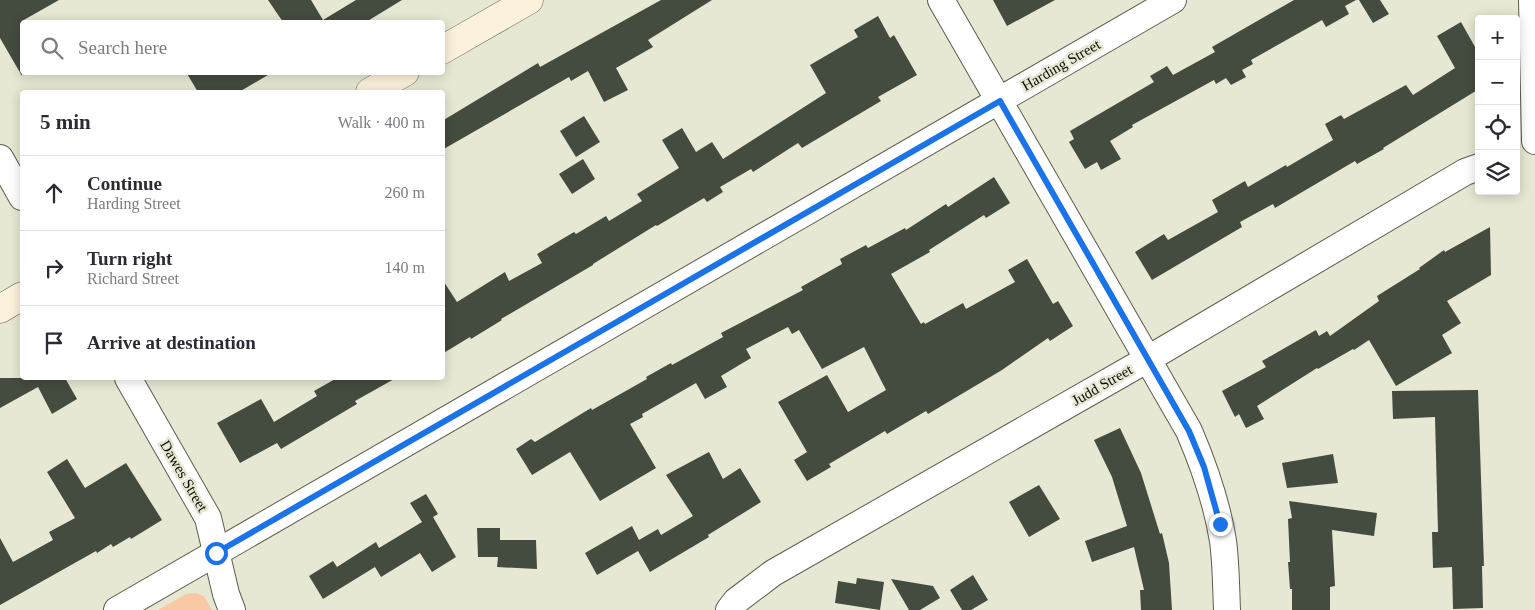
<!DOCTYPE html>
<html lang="en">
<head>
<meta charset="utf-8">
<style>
	body { margin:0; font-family:"Times New Roman",serif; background:#f2f2f3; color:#2b2b33 }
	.controls { position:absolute; right:15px; top:15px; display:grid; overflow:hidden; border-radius:5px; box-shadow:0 2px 12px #0003 }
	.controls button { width:45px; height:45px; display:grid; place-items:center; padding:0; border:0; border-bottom:1px solid #e1e1e2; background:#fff; color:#2b2b33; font:25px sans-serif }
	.stop { position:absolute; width:15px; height:15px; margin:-11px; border:4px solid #1a73e8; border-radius:50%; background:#fff }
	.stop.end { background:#1a73e8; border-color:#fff; box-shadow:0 1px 5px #0008 }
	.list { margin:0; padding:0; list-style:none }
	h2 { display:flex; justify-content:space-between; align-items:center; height:65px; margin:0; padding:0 20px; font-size:21px }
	h2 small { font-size:16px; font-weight:400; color:#7c7c81 }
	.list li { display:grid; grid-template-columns:32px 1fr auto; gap:15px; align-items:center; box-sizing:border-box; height:75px; padding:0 20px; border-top:1px solid #e1e1e2 }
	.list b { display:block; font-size:19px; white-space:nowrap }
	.list p { margin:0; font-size:16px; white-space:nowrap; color:#7c7c81 }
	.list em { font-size:16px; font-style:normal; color:#7c7c81 }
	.icon { flex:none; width:28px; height:28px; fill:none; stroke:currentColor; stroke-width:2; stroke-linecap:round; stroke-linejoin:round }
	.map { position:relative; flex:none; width:1535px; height:610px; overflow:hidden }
	.search { position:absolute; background:#fff; box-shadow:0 2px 12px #0003; left:20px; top:20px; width:425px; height:55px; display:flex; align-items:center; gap:12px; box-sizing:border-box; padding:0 18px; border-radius:5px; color:#7c7c81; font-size:19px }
	.panel { position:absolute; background:#fff; box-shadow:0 2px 12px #0003; left:20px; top:90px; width:425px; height:290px; border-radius:5px }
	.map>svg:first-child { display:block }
	.green { fill:#f9c9a6 }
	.building { fill:#434c3e }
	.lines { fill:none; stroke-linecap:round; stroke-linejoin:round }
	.street-casing { stroke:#5d5e4d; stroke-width:28 }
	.secondary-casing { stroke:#5d5e4d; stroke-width:29 }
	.street { stroke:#fff; stroke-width:26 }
	.secondary { stroke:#fcf1da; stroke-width:28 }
	.route { stroke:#1a73e8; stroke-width:6 }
	.labels { text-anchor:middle; stroke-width:5; stroke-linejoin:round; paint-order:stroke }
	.street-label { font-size:15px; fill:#0e0e07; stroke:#e7e8d3 }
</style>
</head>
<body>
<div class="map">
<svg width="1535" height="610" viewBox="0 0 1535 610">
	<rect width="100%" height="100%" fill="#e7e8d3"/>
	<path class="green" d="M 196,593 L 204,596 L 212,610 L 158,610 L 186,594 Z"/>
	<g class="building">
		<path d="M 0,0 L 59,0 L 22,21 L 22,76 L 0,38 Z"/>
		<path d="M 268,0 L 311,0 L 323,20 L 356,0 L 402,0 L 366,22 L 283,22 Z"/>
		<path d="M 661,0 L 712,0 L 648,40 L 653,47 L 616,68 L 628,90 L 604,102 L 588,71 L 571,81 L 569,77 L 442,150 L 442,121 L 538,63 L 540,67 Z"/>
		<path d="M 993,0 L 1055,0 L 1007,26 Z"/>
		<path d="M 1294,0 L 1356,0 L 1345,6 L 1349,14 L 1326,27 L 1322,20 L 1251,60 L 1253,64 L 1242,70 L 1246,77 L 1231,85 L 1226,78 L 1216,84 L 1214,80 L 1132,125 L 1133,127 L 1110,141 L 1121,159 L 1101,170 L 1097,162 L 1085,169 L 1069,142 L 1074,139 L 1070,131 L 1154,82 L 1150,76 L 1167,66 L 1173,75 L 1215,52 L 1212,47 Z"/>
		<path d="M 1359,0 L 1380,0 L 1389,14 L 1373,23 Z"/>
		<path d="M 878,16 L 890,38 L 894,35 L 917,75 L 878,97 L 881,101 L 802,148 L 798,143 L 753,172 L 751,169 L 720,187 L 723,192 L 707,202 L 704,198 L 657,226 L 656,225 L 593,264 L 593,265 L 501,319 L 502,320 L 471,339 L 470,337 L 442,354 L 442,279 L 457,302 L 505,272 L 509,281 L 542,263 L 537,254 L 574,232 L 576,234 L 606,216 L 609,221 L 642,201 L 637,194 L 679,168 L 662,140 L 682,128 L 696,152 L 712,142 L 723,159 L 826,93 L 810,65 L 858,37 L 854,30 Z"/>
		<path d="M 1461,22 L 1479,54 L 1479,89 L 1383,148 L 1384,149 L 1357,164 L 1355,161 L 1275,208 L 1273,204 L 1240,222 L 1242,227 L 1152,280 L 1135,252 L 1164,234 L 1168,240 L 1218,212 L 1212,200 L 1245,181 L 1248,187 L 1286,165 L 1287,167 L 1333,140 L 1325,124 L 1341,115 L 1344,119 L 1406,85 L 1413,95 L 1455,68 L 1437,36 Z"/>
		<path d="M 186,72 L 273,72 L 239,92 L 198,92 Z"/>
		<path d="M 584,116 L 600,142 L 576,157 L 560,131 Z"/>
		<path d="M 583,159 L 595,179 L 572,194 L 559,174 Z"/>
		<path d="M 994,177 L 1010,203 L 986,218 L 984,215 L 929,250 L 930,252 L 891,274 L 921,324 L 924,322 L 925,324 L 963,303 L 966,309 L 1015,282 L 1008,270 L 1027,259 L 1053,304 L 1058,301 L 1073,326 L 1050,341 L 1048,338 L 1002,370 L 928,414 L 926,411 L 887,434 L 885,431 L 829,464 L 831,467 L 807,481 L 794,460 L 807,452 L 778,402 L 827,375 L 848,412 L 886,390 L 864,347 L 822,369 L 799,330 L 792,334 L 788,327 L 746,349 L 751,358 L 721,376 L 727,387 L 705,399 L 696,383 L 642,414 L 643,417 L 630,424 L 656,468 L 600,501 L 570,452 L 532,475 L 516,449 L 531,439 L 535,442 L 591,408 L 592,410 L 647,379 L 646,377 L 671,363 L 672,365 L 723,337 L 721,333 L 803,290 L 801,287 L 842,264 L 840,259 L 866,245 L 868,248 L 905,228 L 906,230 L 946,204 L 948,207 Z"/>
		<path d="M 1490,227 L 1491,275 L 1447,301 L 1461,323 L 1442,335 L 1452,353 L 1396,386 L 1369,340 L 1354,350 L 1353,349 L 1318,369 L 1317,368 L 1257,406 L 1264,419 L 1246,428 L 1239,414 L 1235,417 L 1222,391 L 1266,367 L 1262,361 L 1316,330 L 1319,336 L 1327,331 L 1330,336 L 1379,301 L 1377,296 L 1420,269 L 1419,268 L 1444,250 L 1445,252 Z"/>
		<path d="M 0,378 L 65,378 L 77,399 L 52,414 L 38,387 L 0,408 Z"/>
		<path d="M 337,378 L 396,378 L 355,401 L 357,404 L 281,449 L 277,443 L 240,463 L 217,423 L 261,399 L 274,422 L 317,396 L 314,391 Z"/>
		<path d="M 1478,390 L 1484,566 L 1482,566 L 1483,608 L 1453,609 L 1452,567 L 1433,568 L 1432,532 L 1438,532 L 1435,417 L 1393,419 L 1392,391 Z"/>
		<path d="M 1120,428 L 1141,473 L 1160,534 L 1162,533 L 1169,563 L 1172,610 L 1141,610 L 1140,590 L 1144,590 L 1134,547 L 1092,562 L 1085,541 L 1127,526 L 1112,477 L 1094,440 Z"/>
		<path d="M 709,452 L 723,479 L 740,468 L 761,502 L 708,535 L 709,537 L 650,572 L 638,551 L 597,575 L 585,553 L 632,526 L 639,540 L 658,529 L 661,535 L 693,516 L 666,475 Z"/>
		<path d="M 1333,454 L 1338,483 L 1287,488 L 1282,463 Z"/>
		<path d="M 67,459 L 85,488 L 126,463 L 162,520 L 131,539 L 130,537 L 113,547 L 111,544 L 97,553 L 96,551 L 0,605 L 0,538 L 13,562 L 53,540 L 49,532 L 75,518 L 47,472 Z"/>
		<path d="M 1039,485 L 1060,519 L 1029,537 L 1009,502 Z"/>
		<path d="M 426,494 L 438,514 L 433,517 L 456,557 L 432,572 L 420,553 L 381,577 L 375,567 L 323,599 L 309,576 L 333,561 L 337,567 L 376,542 L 379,548 L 422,522 L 410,503 Z"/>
		<path d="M 1289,501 L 1377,513 L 1374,536 L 1332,530 L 1335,586 L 1330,587 L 1330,610 L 1292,610 L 1292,589 L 1290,589 L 1288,562 L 1290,562 L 1288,519 L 1292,518 Z"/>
		<path d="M 477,528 L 500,528 L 500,540 L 536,540 L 537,569 L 497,567 L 498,557 L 478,557 Z"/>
		<path d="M 973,575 L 988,600 L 971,610 L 962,610 L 950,590 Z"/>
		<path d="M 857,578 L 884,582 L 880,610 L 835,603 L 838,581 L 856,584 Z"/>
		<path d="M 891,579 L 933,586 L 940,598 L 920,610 L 909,610 Z"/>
	</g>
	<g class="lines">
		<defs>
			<g id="street">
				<path d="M 941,0 L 1189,431 C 1204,466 1217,503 1223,541 C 1226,563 1226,587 1227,610"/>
				<path d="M 1532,0 L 1535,141"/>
				<path d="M 0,158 L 22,197"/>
				<path d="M 128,378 L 208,518 L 226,594 L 232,610"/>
				<path d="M 117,610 L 1173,0"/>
				<path d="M 729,610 L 736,601 L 773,573 L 1148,359 L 1465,172 L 1479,167"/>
			</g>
			<g id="secondary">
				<path d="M 442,50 L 529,0"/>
				<path d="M 370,92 L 405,72"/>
				<path d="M 0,309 L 22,296"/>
			</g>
		</defs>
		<use href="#street" class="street-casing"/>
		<use href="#secondary" class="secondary-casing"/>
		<use href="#street" class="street"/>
		<use href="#secondary" class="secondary"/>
	</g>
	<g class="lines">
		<path class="route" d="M 216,553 L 1000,101 L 1189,431 L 1204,467 L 1220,524"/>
	</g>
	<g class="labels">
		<g class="street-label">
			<text transform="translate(1061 65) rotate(-30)" y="5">Harding Street</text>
			<text transform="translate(1102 385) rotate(-30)" y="5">Judd Street</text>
			<text transform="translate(184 476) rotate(60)" y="5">Dawes Street</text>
		</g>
	</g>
</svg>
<div class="controls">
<button>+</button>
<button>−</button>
<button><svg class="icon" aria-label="locate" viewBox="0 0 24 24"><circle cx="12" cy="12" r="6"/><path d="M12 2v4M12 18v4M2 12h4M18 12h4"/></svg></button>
<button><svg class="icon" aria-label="layers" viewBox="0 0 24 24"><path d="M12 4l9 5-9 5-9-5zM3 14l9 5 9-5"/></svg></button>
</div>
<div class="stop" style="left:216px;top:553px"></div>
<div class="stop end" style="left:1220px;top:524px"></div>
<div class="search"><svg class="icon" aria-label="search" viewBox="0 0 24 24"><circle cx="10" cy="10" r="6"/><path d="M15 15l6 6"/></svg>Search here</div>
<section class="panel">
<h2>5 min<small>Walk · 400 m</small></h2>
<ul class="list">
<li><svg class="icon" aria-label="ahead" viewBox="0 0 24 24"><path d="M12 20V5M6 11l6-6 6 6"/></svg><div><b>Continue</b><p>Harding Street</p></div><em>260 m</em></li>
<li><svg class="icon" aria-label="right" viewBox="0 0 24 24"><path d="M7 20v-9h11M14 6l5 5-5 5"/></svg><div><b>Turn right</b><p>Richard Street</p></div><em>140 m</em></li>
<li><svg class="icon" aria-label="arrive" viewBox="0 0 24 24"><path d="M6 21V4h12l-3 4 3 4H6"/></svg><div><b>Arrive at destination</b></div></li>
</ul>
</section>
</div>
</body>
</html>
